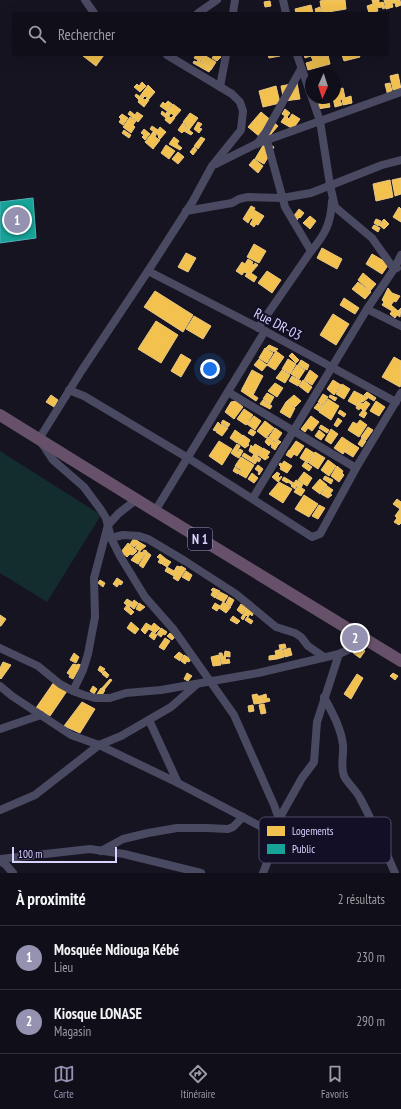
<!DOCTYPE html>
<html lang="fr">
<head>
<meta charset="utf-8">
<style>
	body { margin:0; font-family:"PT Sans Narrow",sans-serif; background:#1e1d26; color:#f1f3f6 }
	.compass { position:absolute; left:305px; top:68px; width:36px; height:36px; border-radius:50%; background:#100f19; box-shadow:0 4px 16px #0002; rotate:183deg }
	.scale { position:absolute; left:12px; bottom:10px; width:105px; box-sizing:border-box; padding-left:4px; border:2px solid #d9d4ff; border-top:0; font-size:11px; line-height:14px; white-space:nowrap; color:#d9d4ff; -webkit-text-stroke:3px #130f26; paint-order:stroke }
	.you { position:absolute; left:210px; top:369px; width:14px; height:14px; margin:-10px; border:3px solid #fff; border-radius:50%; background:#1a73e8; box-shadow:0 0 0 6px #1a73e833 }
	.badge { display:grid; place-items:center; width:26px; height:26px; border-radius:50%; background:#9591b1; color:#fff; font-size:13px; font-weight:700 }
	.pin { position:absolute; translate:-50% -50%; border:2px solid #fff; box-shadow:0 1px 4px #0006 }
	.list { margin:0; padding:0; list-style:none }
	h2 { display:flex; justify-content:space-between; align-items:center; height:52px; margin:0; padding:0 16px; font-size:17px }
	h2 small { font-size:13px; font-weight:400; color:#9c9ca2 }
	.list li { display:grid; grid-template-columns:26px 1fr auto; gap:12px; align-items:center; box-sizing:border-box; height:64px; padding:0 16px; border-top:1px solid #302f38 }
	.list b { display:block; font-size:15px; white-space:nowrap }
	.list p { margin:0; font-size:13px; white-space:nowrap; color:#9c9ca2 }
	.list em { font-size:13px; font-style:normal; color:#9c9ca2 }
	.icon { flex:none; width:22px; height:22px; fill:none; stroke:currentColor; stroke-width:2; stroke-linecap:round; stroke-linejoin:round }
	.map { position:relative; flex:none; width:401px; height:873px; overflow:hidden }
	.search { position:absolute; background:#100f19; box-shadow:0 4px 16px #0002; left:12px; right:12px; top:12px; height:44px; display:flex; align-items:center; gap:10px; box-sizing:border-box; padding:0 14px; border-radius:0px; color:#9c9ca2; font-size:15px }
	.sheet { height:180px; background:#100f19 }
	nav { display:flex; justify-content:space-around; align-items:center; box-sizing:border-box; height:56px; border-top:1px solid #302f38; background:#100f19; font-size:11px; color:#9c9ca2 }
	nav a { display:grid; justify-items:center; gap:2px }
	nav .on { color:#9591b1 }
	.map>svg:first-child { display:block }
	.green { fill:#132c2d }
	.homes { fill:#f2c14e; stroke:#eac783 }
	.public { fill:#17a398; stroke:#51b2b7 }
	.lines { fill:none; stroke-linecap:round; stroke-linejoin:round }
	.minor { stroke:#4a4962; stroke-width:8 }
	.highway { stroke:#67516a; stroke-width:12 }
	.labels { text-anchor:middle; stroke-width:4; stroke-linejoin:round; paint-order:stroke }
	.shield { fill:#130f26; stroke:#9e99be; stroke-width:1 }
	.shield-label { font-size:13px; font-weight:bold; fill:#d9d4ff }
	.street-label { font-size:14px; fill:#d9d4ff; stroke:#130f26 }
	.key { fill:#130f26; stroke:#4e4a67; stroke-width:1 }
	.key-label { font-size:11px; fill:#d9d4ff }
</style>
</head>
<body>
<div class="map">
<svg width="401" height="873" viewBox="0 0 401 873">
	<rect width="100%" height="100%" fill="#161421"/>
	<path class="green" d="M 0,451 L 101,515 L 47,602 L 0,573 Z"/>
	<g class="homes">
		<path d="M 326,0 L 345,0 L 346,9 L 322,13 L 320,1 Z"/>
		<path d="M 372,0 L 379,0 L 379,3 L 383,2 L 385,8 L 383,9 L 382,7 L 377,8 L 378,11 L 369,13 L 367,6 L 373,4 Z"/>
		<path d="M 384,0 L 400,0 L 401,5 L 396,7 L 395,3 L 392,3 L 393,7 L 386,9 Z"/>
		<path d="M 270,1 L 271,6 L 265,7 L 264,2 Z"/>
		<path d="M 311,5 L 313,13 L 296,13 L 295,9 Z"/>
		<path d="M 320,7 L 321,13 L 316,13 L 315,9 Z"/>
		<path d="M 84,55 L 104,55 L 96,66 L 83,56 Z"/>
		<path d="M 196,55 L 204,55 L 200,61 L 194,58 Z"/>
		<path d="M 204,55 L 216,62 L 211,70 L 201,61 Z"/>
		<path d="M 214,55 L 218,55 L 221,57 L 217,61 L 212,58 Z"/>
		<path d="M 268,55 L 279,55 L 280,56 L 269,58 Z"/>
		<path d="M 304,55 L 321,55 L 321,57 L 328,55 L 330,64 L 308,70 L 306,63 L 313,61 L 311,56 L 305,58 Z"/>
		<path d="M 342,55 L 359,55 L 360,57 L 344,61 Z"/>
		<path d="M 198,60 L 211,69 L 209,72 L 193,63 L 194,61 L 197,62 Z"/>
		<path d="M 398,74 L 401,89 L 393,90 L 390,76 Z"/>
		<path d="M 142,82 L 146,86 L 140,92 L 134,87 L 137,84 L 139,86 Z"/>
		<path d="M 297,83 L 300,99 L 284,101 L 281,86 Z"/>
		<path d="M 390,83 L 393,95 L 388,96 L 385,84 Z"/>
		<path d="M 148,85 L 155,92 L 149,99 L 145,96 L 143,98 L 140,96 Z"/>
		<path d="M 276,86 L 280,103 L 263,107 L 259,91 Z"/>
		<path d="M 343,88 L 345,98 L 351,96 L 352,103 L 343,105 L 342,99 L 340,100 L 342,105 L 335,107 L 333,98 L 335,98 L 336,95 L 335,90 Z"/>
		<path d="M 136,94 L 145,100 L 147,98 L 149,100 L 144,107 L 138,102 L 139,100 L 135,96 Z"/>
		<path d="M 314,98 L 328,98 L 330,107 L 317,109 Z"/>
		<path d="M 325,98 L 326,107 L 317,109 L 315,99 Z"/>
		<path d="M 168,101 L 172,104 L 167,111 L 160,106 L 163,102 L 165,104 Z"/>
		<path d="M 173,104 L 181,110 L 175,117 L 171,113 L 169,116 L 166,113 Z"/>
		<path d="M 285,109 L 290,113 L 287,117 L 289,119 L 292,114 L 300,119 L 293,129 L 281,122 L 285,116 L 282,114 Z"/>
		<path d="M 130,111 L 135,115 L 137,112 L 143,116 L 138,122 L 128,114 Z"/>
		<path d="M 162,111 L 171,118 L 173,116 L 175,118 L 170,124 L 165,120 L 166,118 L 161,114 Z"/>
		<path d="M 261,112 L 278,126 L 265,141 L 248,127 Z"/>
		<path d="M 190,113 L 198,118 L 189,130 L 186,127 L 187,125 L 183,122 Z"/>
		<path d="M 122,114 L 128,118 L 123,125 L 119,122 L 121,119 L 119,117 Z"/>
		<path d="M 130,117 L 136,121 L 133,125 L 135,127 L 131,133 L 123,127 Z"/>
		<path d="M 198,122 L 202,124 L 199,128 L 202,129 L 199,133 L 194,129 Z"/>
		<path d="M 183,123 L 186,125 L 185,127 L 193,133 L 191,135 L 184,131 L 182,133 L 178,130 Z"/>
		<path d="M 152,126 L 158,130 L 160,127 L 166,132 L 160,139 L 158,137 L 159,136 L 150,129 Z"/>
		<path d="M 144,129 L 150,134 L 145,140 L 142,137 L 144,135 L 141,133 Z"/>
		<path d="M 124,130 L 131,135 L 129,138 L 122,133 Z"/>
		<path d="M 153,132 L 156,135 L 155,137 L 160,140 L 153,149 L 145,142 Z"/>
		<path d="M 174,137 L 179,141 L 177,144 L 182,148 L 180,150 L 169,144 Z"/>
		<path d="M 201,137 L 205,139 L 198,149 L 194,146 Z"/>
		<path d="M 265,142 L 274,147 L 264,164 L 255,159 Z"/>
		<path d="M 166,145 L 175,151 L 169,159 L 161,153 Z"/>
		<path d="M 194,147 L 197,150 L 193,155 L 190,152 Z"/>
		<path d="M 178,152 L 184,157 L 178,164 L 172,159 Z"/>
		<path d="M 254,159 L 263,166 L 258,173 L 249,165 Z"/>
		<path d="M 401,178 L 401,194 L 395,196 L 392,180 Z"/>
		<path d="M 390,180 L 393,197 L 376,201 L 373,184 Z"/>
		<path d="M 251,206 L 255,208 L 254,210 L 264,216 L 258,225 L 256,224 L 254,227 L 250,224 L 253,219 L 251,218 L 248,223 L 243,219 Z"/>
		<path d="M 399,207 L 401,209 L 401,222 L 393,217 Z"/>
		<path d="M 299,209 L 304,213 L 300,218 L 299,217 L 297,220 L 293,217 Z"/>
		<path d="M 310,216 L 316,221 L 310,229 L 303,223 Z"/>
		<path d="M 376,219 L 381,221 L 378,226 L 374,223 Z"/>
		<path d="M 384,219 L 389,224 L 384,229 L 379,225 Z"/>
		<path d="M 374,225 L 380,228 L 378,232 L 372,228 Z"/>
		<path d="M 254,244 L 266,251 L 259,263 L 247,257 Z"/>
		<path d="M 322,248 L 342,259 L 337,269 L 317,258 Z"/>
		<path d="M 186,253 L 196,258 L 188,272 L 178,267 Z"/>
		<path d="M 372,254 L 389,264 L 382,274 L 366,264 Z"/>
		<path d="M 248,259 L 253,262 L 252,264 L 254,265 L 255,263 L 258,265 L 251,273 L 257,277 L 254,282 L 245,276 L 247,273 L 244,272 L 242,275 L 236,271 L 242,262 L 245,264 Z"/>
		<path d="M 267,271 L 281,280 L 272,293 L 258,283 Z"/>
		<path d="M 363,273 L 376,284 L 370,291 L 358,280 Z"/>
		<path d="M 358,282 L 371,292 L 365,299 L 352,289 Z"/>
		<path d="M 388,288 L 392,293 L 400,296 L 396,302 L 394,301 L 391,305 L 398,311 L 401,308 L 400,317 L 397,315 L 395,318 L 390,314 L 392,311 L 382,305 L 384,302 L 382,300 Z"/>
		<path d="M 155,291 L 193,315 L 183,332 L 144,307 Z"/>
		<path d="M 344,298 L 359,308 L 355,314 L 340,305 Z"/>
		<path d="M 333,314 L 349,324 L 336,345 L 320,335 Z"/>
		<path d="M 194,316 L 211,326 L 203,339 L 186,329 Z"/>
		<path d="M 156,321 L 178,335 L 161,363 L 138,349 Z"/>
		<path d="M 269,345 L 278,349 L 274,352 L 266,348 Z"/>
		<path d="M 265,348 L 273,353 L 267,363 L 259,358 Z"/>
		<path d="M 276,351 L 284,357 L 275,370 L 267,365 Z"/>
		<path d="M 292,353 L 299,360 L 296,363 L 289,356 Z"/>
		<path d="M 181,354 L 191,360 L 181,377 L 171,371 Z"/>
		<path d="M 394,357 L 401,361 L 401,385 L 400,387 L 382,377 Z"/>
		<path d="M 259,359 L 267,365 L 262,371 L 254,365 Z"/>
		<path d="M 288,359 L 296,364 L 290,374 L 282,369 Z"/>
		<path d="M 301,360 L 309,365 L 307,370 L 298,365 Z"/>
		<path d="M 297,365 L 305,370 L 299,379 L 291,374 Z"/>
		<path d="M 252,370 L 263,376 L 253,395 L 242,389 Z"/>
		<path d="M 282,370 L 290,375 L 285,383 L 276,378 Z"/>
		<path d="M 310,370 L 318,376 L 312,385 L 304,380 Z"/>
		<path d="M 292,376 L 301,381 L 298,386 L 289,381 Z"/>
		<path d="M 303,380 L 312,387 L 308,393 L 299,386 Z"/>
		<path d="M 333,380 L 341,385 L 334,395 L 327,389 Z"/>
		<path d="M 275,383 L 283,388 L 277,397 L 268,391 Z"/>
		<path d="M 342,384 L 350,389 L 344,399 L 336,394 Z"/>
		<path d="M 243,388 L 258,398 L 256,401 L 241,391 Z"/>
		<path d="M 354,391 L 368,398 L 363,402 L 359,402 L 357,406 L 348,401 Z"/>
		<path d="M 367,392 L 376,398 L 374,401 L 364,395 Z"/>
		<path d="M 267,393 L 274,397 L 270,404 L 263,399 Z"/>
		<path d="M 323,394 L 328,397 L 323,405 L 318,402 Z"/>
		<path d="M 51,395 L 58,400 L 54,407 L 46,402 Z"/>
		<path d="M 294,395 L 301,401 L 295,407 L 286,402 Z"/>
		<path d="M 330,395 L 337,398 L 335,401 L 329,397 Z"/>
		<path d="M 328,399 L 339,406 L 331,420 L 319,412 Z"/>
		<path d="M 263,400 L 272,406 L 270,409 L 260,404 Z"/>
		<path d="M 236,401 L 243,407 L 234,419 L 225,412 L 231,402 Z"/>
		<path d="M 366,401 L 370,404 L 365,411 L 360,408 L 359,410 L 356,408 L 359,402 L 363,404 Z"/>
		<path d="M 376,401 L 385,407 L 379,416 L 370,411 Z"/>
		<path d="M 286,402 L 295,408 L 290,418 L 280,412 Z"/>
		<path d="M 318,403 L 323,406 L 319,411 L 314,408 Z"/>
		<path d="M 244,409 L 253,415 L 246,425 L 237,419 Z"/>
		<path d="M 340,410 L 346,414 L 344,417 L 338,413 Z"/>
		<path d="M 363,410 L 367,413 L 364,418 L 359,415 Z"/>
		<path d="M 254,416 L 261,421 L 255,430 L 247,424 Z"/>
		<path d="M 311,416 L 319,422 L 312,431 L 308,428 L 305,432 L 301,429 Z"/>
		<path d="M 338,418 L 342,421 L 337,427 L 334,425 Z"/>
		<path d="M 223,420 L 230,424 L 228,427 L 221,423 Z"/>
		<path d="M 360,420 L 367,425 L 359,437 L 348,430 L 353,422 L 357,424 Z"/>
		<path d="M 265,421 L 274,428 L 266,438 L 257,431 Z"/>
		<path d="M 218,422 L 220,424 L 216,431 L 213,430 Z"/>
		<path d="M 221,424 L 228,428 L 222,436 L 216,432 Z"/>
		<path d="M 321,425 L 329,430 L 327,433 L 319,428 Z"/>
		<path d="M 368,427 L 373,430 L 366,440 L 361,437 Z"/>
		<path d="M 275,428 L 282,433 L 276,442 L 269,437 Z"/>
		<path d="M 251,429 L 256,432 L 253,436 L 248,433 Z"/>
		<path d="M 331,429 L 338,434 L 331,444 L 325,440 Z"/>
		<path d="M 235,430 L 243,436 L 237,443 L 230,438 Z"/>
		<path d="M 319,430 L 325,435 L 321,440 L 315,436 Z"/>
		<path d="M 243,435 L 250,440 L 248,444 L 249,445 L 245,448 L 238,443 Z"/>
		<path d="M 268,437 L 276,443 L 278,440 L 281,442 L 278,445 L 275,450 L 271,447 L 272,445 L 270,444 L 269,446 L 265,442 Z"/>
		<path d="M 342,437 L 351,443 L 343,454 L 334,448 Z"/>
		<path d="M 362,438 L 366,441 L 362,447 L 358,444 Z"/>
		<path d="M 219,441 L 232,449 L 222,465 L 209,456 Z"/>
		<path d="M 296,441 L 304,446 L 297,456 L 289,451 Z"/>
		<path d="M 351,443 L 359,448 L 353,457 L 345,452 Z"/>
		<path d="M 237,444 L 240,446 L 235,456 L 231,453 Z"/>
		<path d="M 255,444 L 262,448 L 257,456 L 249,451 L 251,445 L 253,447 Z"/>
		<path d="M 263,448 L 270,452 L 267,456 L 269,457 L 265,460 L 258,455 Z"/>
		<path d="M 306,448 L 314,453 L 308,463 L 300,458 Z"/>
		<path d="M 240,449 L 243,451 L 239,458 L 235,456 Z"/>
		<path d="M 289,450 L 294,454 L 291,458 L 286,455 Z"/>
		<path d="M 315,452 L 325,458 L 318,469 L 309,463 Z"/>
		<path d="M 244,453 L 257,461 L 255,464 L 242,456 Z"/>
		<path d="M 254,454 L 261,459 L 259,462 L 252,457 Z"/>
		<path d="M 241,457 L 254,465 L 246,478 L 239,474 L 241,470 L 235,466 Z"/>
		<path d="M 328,460 L 336,466 L 329,476 L 321,470 Z"/>
		<path d="M 284,461 L 292,466 L 287,473 L 280,469 L 281,467 L 279,465 L 280,463 L 282,464 Z"/>
		<path d="M 305,462 L 312,467 L 309,471 L 302,466 Z"/>
		<path d="M 258,465 L 263,469 L 259,475 L 258,474 L 259,472 L 255,469 Z"/>
		<path d="M 337,466 L 343,471 L 342,473 L 344,475 L 339,482 L 331,476 Z"/>
		<path d="M 235,467 L 240,471 L 238,474 L 233,471 Z"/>
		<path d="M 277,472 L 280,474 L 278,476 L 280,478 L 281,476 L 282,477 L 278,482 L 272,477 Z"/>
		<path d="M 304,472 L 312,478 L 307,486 L 298,480 Z"/>
		<path d="M 252,473 L 258,478 L 254,483 L 248,479 Z"/>
		<path d="M 325,476 L 333,480 L 331,484 L 323,479 Z"/>
		<path d="M 284,477 L 297,485 L 295,489 L 291,486 L 292,485 L 288,482 L 287,483 L 282,480 Z"/>
		<path d="M 320,479 L 327,485 L 320,494 L 312,488 Z"/>
		<path d="M 296,480 L 303,484 L 301,488 L 294,483 Z"/>
		<path d="M 279,482 L 292,489 L 283,503 L 269,494 Z"/>
		<path d="M 298,486 L 305,490 L 301,496 L 294,492 Z"/>
		<path d="M 327,486 L 333,490 L 330,494 L 332,495 L 328,498 L 321,494 Z"/>
		<path d="M 304,495 L 318,504 L 309,517 L 295,509 Z"/>
		<path d="M 397,499 L 401,502 L 401,523 L 399,525 L 394,522 L 397,518 L 395,516 L 400,509 L 393,504 Z"/>
		<path d="M 319,505 L 325,508 L 318,519 L 312,516 Z"/>
		<path d="M 134,538 L 139,542 L 134,547 L 130,544 Z"/>
		<path d="M 139,542 L 146,546 L 140,551 L 135,548 Z"/>
		<path d="M 128,543 L 137,551 L 134,554 L 132,555 L 130,554 L 127,557 L 121,552 Z"/>
		<path d="M 144,550 L 147,551 L 138,564 L 131,560 L 136,554 L 137,554 L 139,551 L 142,553 Z"/>
		<path d="M 147,552 L 151,555 L 143,568 L 139,565 Z"/>
		<path d="M 160,554 L 166,559 L 161,564 L 158,562 L 160,559 L 157,557 Z"/>
		<path d="M 166,559 L 171,562 L 167,567 L 162,564 Z"/>
		<path d="M 177,566 L 180,567 L 174,576 L 165,571 L 167,567 L 174,571 Z"/>
		<path d="M 181,566 L 186,569 L 178,581 L 173,578 Z"/>
		<path d="M 186,571 L 192,575 L 189,581 L 182,577 Z"/>
		<path d="M 117,578 L 123,582 L 121,585 L 119,584 L 117,587 L 113,584 Z"/>
		<path d="M 100,580 L 105,583 L 103,587 L 98,583 Z"/>
		<path d="M 213,588 L 220,591 L 215,598 L 211,595 L 213,591 L 211,590 Z"/>
		<path d="M 220,592 L 228,596 L 224,602 L 216,598 Z"/>
		<path d="M 229,597 L 234,600 L 231,606 L 226,603 Z"/>
		<path d="M 127,599 L 132,602 L 129,607 L 124,603 Z"/>
		<path d="M 134,600 L 138,603 L 134,609 L 130,606 Z"/>
		<path d="M 223,602 L 231,607 L 226,613 L 219,608 Z"/>
		<path d="M 139,603 L 145,607 L 140,611 L 136,609 Z"/>
		<path d="M 215,603 L 220,606 L 217,611 L 212,608 Z"/>
		<path d="M 241,604 L 247,608 L 242,614 L 237,610 Z"/>
		<path d="M 127,605 L 134,612 L 131,615 L 124,609 Z"/>
		<path d="M 247,608 L 254,612 L 252,616 L 250,614 L 248,617 L 246,615 L 243,620 L 241,618 Z"/>
		<path d="M 0,615 L 6,619 L 1,626 L 0,626 Z"/>
		<path d="M 233,616 L 240,621 L 237,624 L 230,620 Z"/>
		<path d="M 247,617 L 253,621 L 251,624 L 245,620 Z"/>
		<path d="M 131,622 L 139,629 L 135,634 L 127,628 Z"/>
		<path d="M 146,623 L 151,626 L 145,634 L 141,630 Z"/>
		<path d="M 154,623 L 160,628 L 155,633 L 149,629 Z"/>
		<path d="M 161,628 L 167,632 L 165,635 L 163,634 L 161,637 L 157,634 Z"/>
		<path d="M 152,632 L 157,635 L 154,640 L 149,636 Z"/>
		<path d="M 170,633 L 175,637 L 172,640 L 167,636 Z"/>
		<path d="M 165,638 L 170,641 L 164,650 L 159,647 Z"/>
		<path d="M 285,644 L 286,648 L 280,649 L 279,645 Z"/>
		<path d="M 358,646 L 365,651 L 360,658 L 353,653 Z"/>
		<path d="M 290,648 L 292,655 L 285,657 L 283,650 Z"/>
		<path d="M 282,649 L 284,657 L 277,659 L 275,651 Z"/>
		<path d="M 225,651 L 230,652 L 230,657 L 224,656 Z"/>
		<path d="M 179,652 L 183,655 L 180,661 L 174,657 Z"/>
		<path d="M 74,653 L 79,657 L 76,663 L 70,660 Z"/>
		<path d="M 219,653 L 222,653 L 223,657 L 225,656 L 226,660 L 229,659 L 230,663 L 222,664 Z"/>
		<path d="M 184,655 L 191,659 L 189,662 L 187,661 L 185,664 L 181,661 Z"/>
		<path d="M 219,655 L 221,665 L 213,666 L 211,657 Z"/>
		<path d="M 276,655 L 277,659 L 269,660 L 269,656 Z"/>
		<path d="M 3,662 L 11,665 L 1,679 L 0,678 L 0,668 Z"/>
		<path d="M 73,664 L 77,665 L 78,664 L 81,665 L 73,679 L 69,677 L 70,675 L 67,673 Z"/>
		<path d="M 100,666 L 105,669 L 102,673 L 98,670 Z"/>
		<path d="M 105,671 L 109,675 L 107,678 L 102,674 Z"/>
		<path d="M 187,673 L 192,676 L 188,681 L 184,679 Z"/>
		<path d="M 393,673 L 398,676 L 395,680 L 390,676 Z"/>
		<path d="M 357,674 L 363,678 L 351,699 L 344,694 Z"/>
		<path d="M 110,679 L 112,680 L 104,690 L 102,688 Z"/>
		<path d="M 54,682 L 67,691 L 50,716 L 36,708 Z"/>
		<path d="M 93,686 L 97,689 L 94,694 L 90,691 Z"/>
		<path d="M 101,688 L 105,690 L 101,697 L 97,694 Z"/>
		<path d="M 257,694 L 258,696 L 260,696 L 262,703 L 254,704 L 252,695 Z"/>
		<path d="M 266,694 L 267,699 L 269,698 L 270,701 L 262,703 L 260,696 Z"/>
		<path d="M 82,702 L 95,709 L 80,733 L 64,726 Z"/>
		<path d="M 264,704 L 266,713 L 261,714 L 259,705 Z"/>
		<path d="M 253,705 L 254,711 L 249,712 L 248,706 Z"/>
	</g>
	<path class="public" d="M 33,198 L 36,238 L 0,243 L 0,202 Z"/>
	<g class="lines">
		<g class="minor">
			<path d="M 85,0 L 94,13"/>
			<path d="M 283,0 L 286,13"/>
			<path d="M 198,13 L 217,0"/>
			<path d="M 233,13 L 235,0"/>
			<path d="M 167,55 L 232,94 L 240,102 L 243,111 L 241,130 L 212,166 L 193,201 L 148,271 L 82,370 L 39,439 L 53,460 L 84,487 L 101,510 L 106,518 L 111,538 L 120,556 L 145,597 L 174,630 L 234,715 L 274,805 L 279,819 L 267,863 L 263,873"/>
			<path d="M 297,55 L 311,95"/>
			<path d="M 220,87 L 226,55"/>
			<path d="M 312,98 L 320,121 L 330,185 L 335,207 L 372,238 L 394,269 L 397,268"/>
			<path d="M 267,141 L 285,207 L 311,251"/>
			<path d="M 257,144 L 266,132 L 301,69"/>
			<path d="M 216,164 L 256,144 L 401,92"/>
			<path d="M 186,211 L 232,203 L 239,199 L 248,197 L 282,198 L 311,193 L 382,165 L 401,160"/>
			<path d="M 148,271 L 265,331 L 396,402"/>
			<path d="M 367,309 L 401,326"/>
			<path d="M 258,328 L 311,251 C 325,235 331,223 332,201"/>
			<path d="M 69,390 L 84,396 L 188,458 L 312,537 L 320,534 L 356,468 L 401,393"/>
			<path d="M 228,392 L 356,468"/>
			<path d="M 253,498 L 367,309 L 394,269 L 401,255"/>
			<path d="M 155,511 L 265,331"/>
			<path d="M 111,538 L 123,535 L 139,536 L 148,539 L 185,561 L 236,594 L 276,627 L 295,633 L 301,637 L 308,646 L 324,657"/>
			<path d="M 0,648 L 38,666 L 60,684 L 73,691 L 84,695 L 95,698 L 110,698 L 126,693 L 161,690 L 258,673 L 339,654 L 367,641"/>
			<path d="M 0,686 L 12,696 L 71,735 L 99,745 L 178,783 L 275,834"/>
			<path d="M 73,691 L 83,670 L 88,654 L 95,617 L 94,578 L 108,525 L 119,513 L 136,500"/>
			<path d="M 324,697 C 332,712 341,728 343,745 C 344,756 340,765 344,776 C 348,784 356,790 360,798 C 373,822 384,848 395,873"/>
			<path d="M 149,720 L 178,783"/>
			<path d="M 0,729 L 41,715"/>
			<path d="M 0,810 L 35,795 L 99,745 L 121,736 L 171,707 L 196,685"/>
			<path d="M 279,819 L 302,778 L 314,762 L 317,722 L 339,654"/>
			<path d="M 101,851 L 123,839 L 148,833 L 177,828 L 206,828 L 228,829 L 233,827 L 243,817"/>
			<path d="M 0,859 L 90,849 L 124,854 L 201,873"/>
			<path d="M 0,861 L 6,865 L 13,873"/>
		</g>
		<path class="highway" d="M 0,415 L 155,511 L 401,661"/>
	</g>
	<g class="labels">
		<rect class="shield" x="188" y="528" width="24" height="22" rx="3"/>
		<g class="shield-label">
			<text x="200" y="544">N 1</text>
		</g>
		<g class="street-label">
			<text transform="translate(278 324) rotate(28)" y="5">Rue DR-03</text>
		</g>
	</g>
	<rect x="259" y="817" width="132" height="46" rx="6" class="key"/>
	<rect x="267" y="826" width="18" height="10" fill="#f2c14e"/>
	<rect x="267" y="844" width="18" height="10" fill="#17a398"/>
	<g class="key-label">
		<text x="292" y="835">Logements</text>
		<text x="292" y="853">Public</text>
	</g>
</svg>
<svg class="compass" viewBox="-18 -18 36 36"><path d="M0-13l5 13h-10z" fill="#e53935"/><path d="M0 13l5-13h-10z" fill="#9c9ca2"/></svg>
<div class="scale">100 m</div>
<div class="you"></div>
<div class="pin badge" style="left:17px;top:220px">1</div>
<div class="pin badge" style="left:355px;top:638px">2</div>
<div class="search"><svg class="icon" aria-label="search" viewBox="0 0 24 24"><circle cx="10" cy="10" r="6"/><path d="M15 15l6 6"/></svg>Rechercher</div>
</div>
<section class="sheet">
<h2>À proximité<small>2 résultats</small></h2>
<ul class="list">
<li><span class="badge">1</span><div><b>Mosquée Ndiouga Kébé</b><p>Lieu</p></div><em>230 m</em></li>
<li><span class="badge">2</span><div><b>Kiosque LONASE</b><p>Magasin</p></div><em>290 m</em></li>
</ul>
</section>
<nav>
<a class="on"><svg class="icon" aria-label="map" viewBox="0 0 24 24"><path d="M3 6l6-2 6 2 6-2v14l-6 2-6-2-6 2zM9 4v14M15 6v14"/></svg>Carte</a>
<a><svg class="icon" aria-label="directions" viewBox="0 0 24 24"><path d="M12 3l9 9-9 9-9-9zM9 14v-3h6M13 9l2 2-2 2"/></svg>Itinéraire</a>
<a><svg class="icon" aria-label="saved" viewBox="0 0 24 24"><path d="M7 4h10v16l-5-4-5 4z"/></svg>Favoris</a>
</nav>
</body>
</html>
